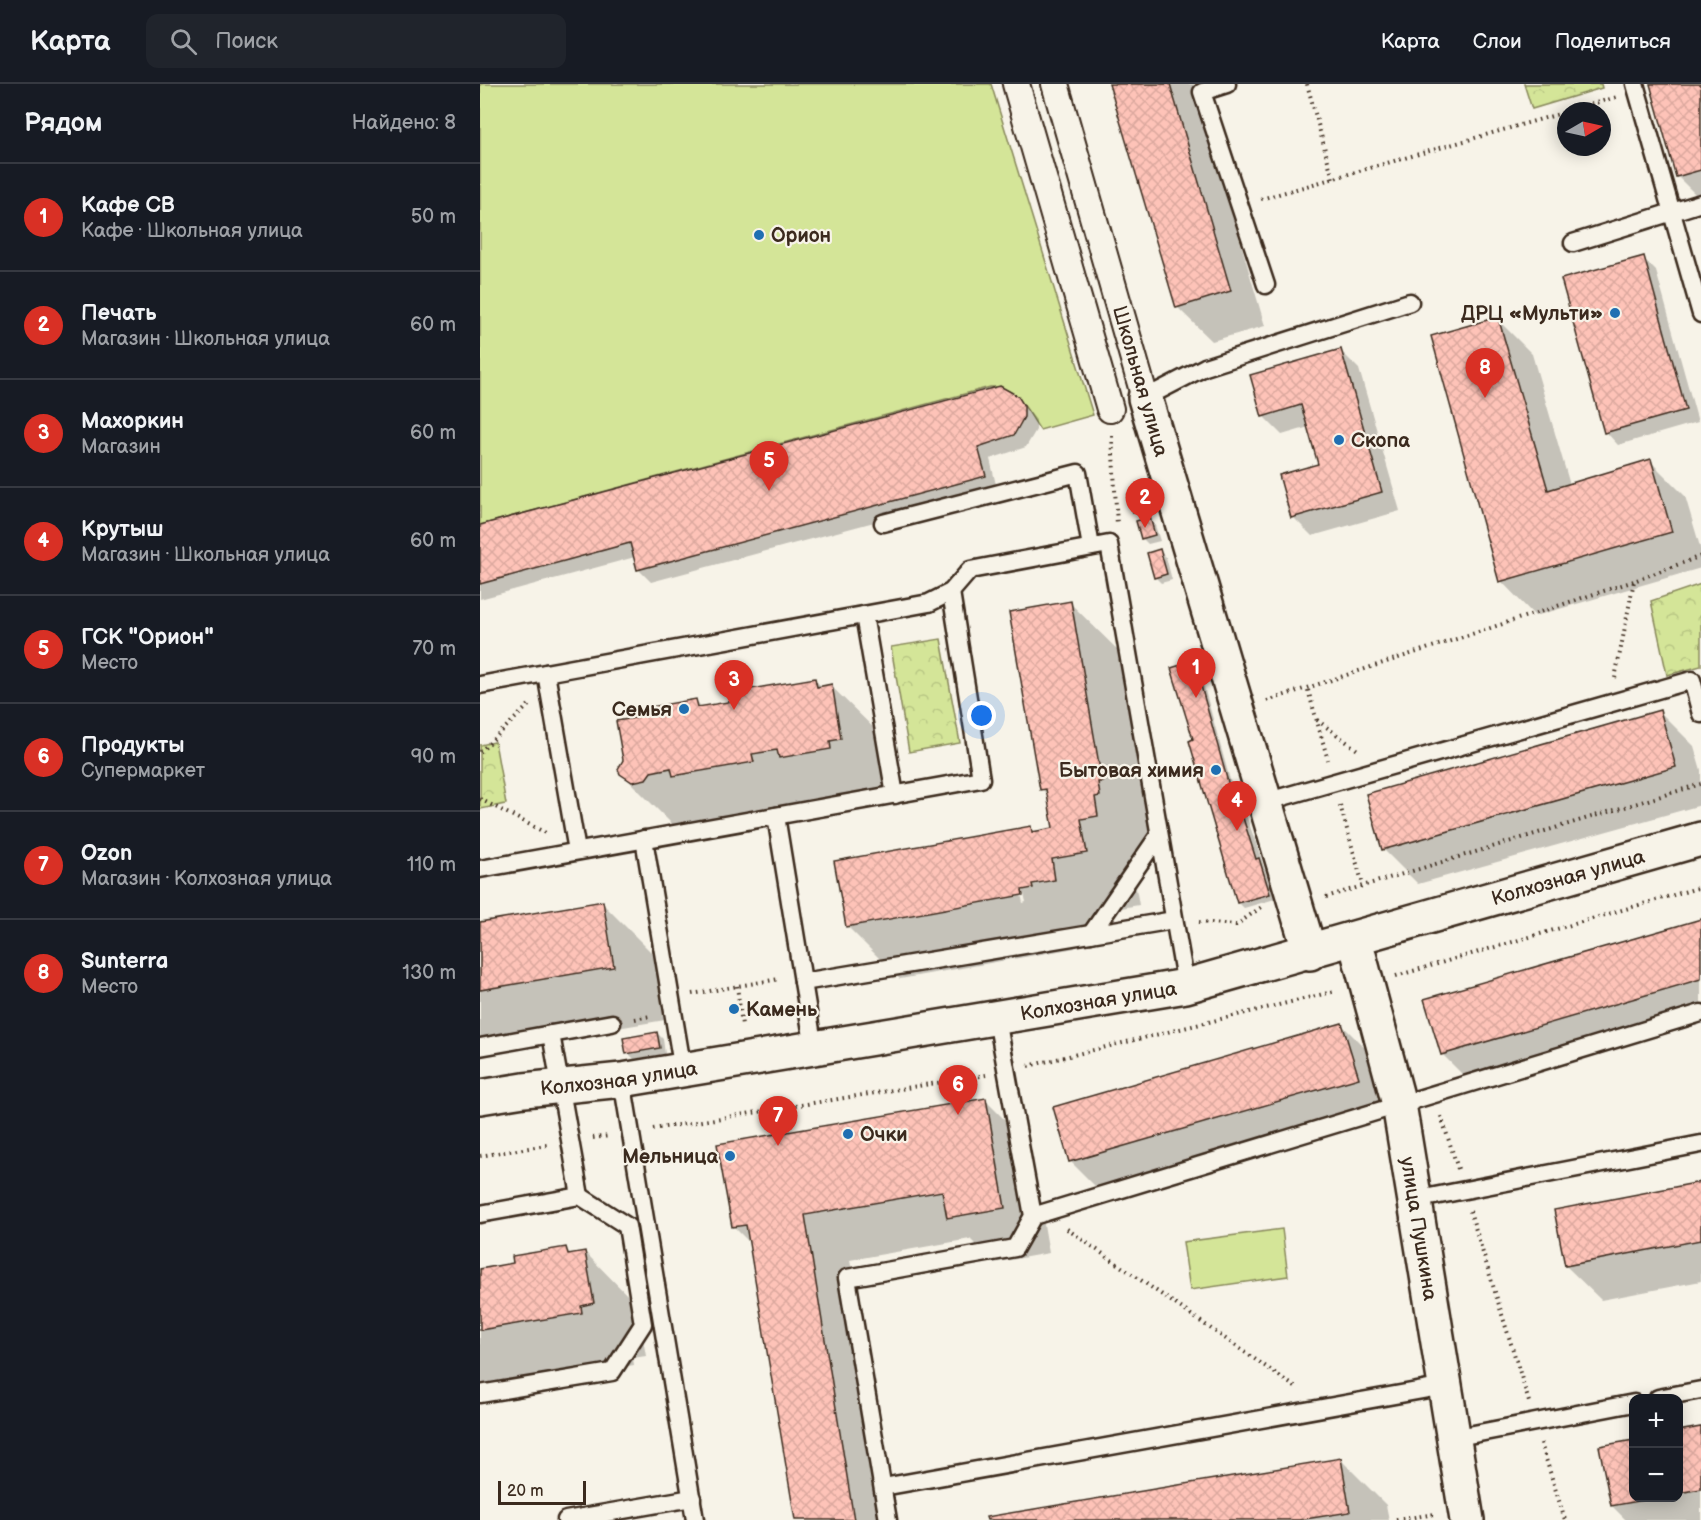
<!DOCTYPE html>
<html lang="ru">
<head>
<meta charset="utf-8">
<style>
	body { margin:0; font-family:"Balsamiq Sans",sans-serif; background:#20242c; color:#f1f3f6 }
	.controls { position:absolute; right:18px; bottom:18px; display:grid; overflow:hidden; border-radius:12px; box-shadow:0 3px 15px #0003 }
	.controls button { width:54px; height:54px; display:grid; place-items:center; padding:0; border:0; border-bottom:2px solid #363941; background:#171b24; color:#f1f3f6; font:30px sans-serif }
	.compass { position:absolute; left:1077px; top:18px; width:54px; height:54px; border-radius:50%; background:#171b24; box-shadow:0 3px 15px #0003; rotate:81deg }
	.scale { position:absolute; left:18px; bottom:15px; width:88px; box-sizing:border-box; padding-left:6px; border:3px solid #3b2a1e; border-top:0; font-size:16px; line-height:21px; white-space:nowrap; color:#3b2a1e; -webkit-text-stroke:4px #f7f3e8; paint-order:stroke }
	.you { position:absolute; left:502px; top:632px; width:21px; height:21px; margin:-15px; border:4px solid #fff; border-radius:50%; background:#1a73e8; box-shadow:0 0 0 9px #1a73e833 }
	.badge { display:grid; place-items:center; width:39px; height:39px; border-radius:50%; background:#d93025; color:#fff; font-size:20px; font-weight:700 }
	.pin { position:absolute; translate:-50% -50px; filter:drop-shadow(0 2px 3px #0008) }
	.pin::after { content:''; position:absolute; top:32px; width:21px; height:18px; background:inherit; clip-path:polygon(0 0,100% 0,50% 100%) }
	.list { margin:0; padding:0; list-style:none }
	h2 { display:flex; justify-content:space-between; align-items:center; height:78px; margin:0; padding:0 24px; font-size:26px }
	h2 small { font-size:20px; font-weight:400; color:#9ea1a6 }
	.list li { display:grid; grid-template-columns:39px 1fr auto; gap:18px; align-items:center; box-sizing:border-box; height:108px; padding:0 24px; border-top:2px solid #363941 }
	.list b { display:block; font-size:22px; white-space:nowrap }
	.list p { margin:0; font-size:20px; white-space:nowrap; color:#9ea1a6 }
	.list em { font-size:20px; font-style:normal; color:#9ea1a6 }
	.icon { flex:none; width:33px; height:33px; fill:none; stroke:currentColor; stroke-width:2; stroke-linecap:round; stroke-linejoin:round }
	.map { position:relative; flex:none; width:1221px; height:1436px; overflow:hidden }
	header { display:flex; align-items:center; gap:36px; box-sizing:border-box; height:84px; padding:0 30px; background:#171b24; border-bottom:2px solid #363941 }
	header strong { font-size:28px }
	nav { display:flex; gap:33px; margin-inline-start:auto; font-size:21px }
	.search { width:420px; height:54px; background:#20242c; display:flex; align-items:center; gap:15px; box-sizing:border-box; padding:0 21px; border-radius:12px; color:#9ea1a6; font-size:22px }
	main { display:flex }
	aside { flex:1; background:#171b24 }
	.map>svg:first-child { display:block }
	.grass { fill:#d4e598; stroke:#88885b; stroke-width:1.5 }
	.park { fill:url(#park-crowns); stroke:#88885b; stroke-width:1.5 }
	.shadow { fill:#0003; fill-rule:evenodd }
	.building { fill:url(#building-cross-hatch); stroke:#3b2a1e; stroke-width:1.5 }
	.lines { fill:none; stroke-linecap:round; stroke-linejoin:round }
	.service-casing { stroke:#3b2a1e; stroke-width:21 }
	.pedestrian-casing { stroke:#3b2a1e; stroke-width:30 }
	.minor-casing { stroke:#3b2a1e; stroke-width:38 }
	.tertiary-casing { stroke:#3b2a1e; stroke-width:38 }
	.path { stroke:#3b2a1e; stroke-width:4; stroke-dasharray:1.5 4.5; stroke-linecap:butt }
	.service { stroke:#f7f3e8; stroke-width:16 }
	.pedestrian { stroke:#f7f3e8; stroke-width:26 }
	.minor { stroke:#f7f3e8; stroke-width:33 }
	.tertiary { stroke:#f7f3e8; stroke-width:33 }
	.poi-dot { fill:#1f6fb2; stroke:#f7f3e8; stroke-width:2 }
	.labels { text-anchor:middle; stroke-width:4.5; stroke-linejoin:round; paint-order:stroke }
	.poi-label { font-size:20px; font-weight:bold; fill:#3b2a1e; stroke:#f7f3e8; text-anchor:start }
	.street-label { font-size:20px; fill:#3b2a1e; stroke:#f7f3e8 }
</style>
</head>
<body>
<header>
<strong>Карта</strong>
<div class="search"><svg class="icon" aria-label="search" viewBox="0 0 24 24"><circle cx="10" cy="10" r="6"/><path d="M15 15l6 6"/></svg>Поиск</div>
<nav><a>Карта</a><a>Слои</a><a>Поделиться</a></nav>
</header>
<main>
<aside>
<h2>Рядом<small>Найдено: 8</small></h2>
<ul class="list">
<li><span class="badge">1</span><div><b>Кафе СВ</b><p>Кафе · Школьная улица</p></div><em>50 m</em></li>
<li><span class="badge">2</span><div><b>Печать</b><p>Магазин · Школьная улица</p></div><em>60 m</em></li>
<li><span class="badge">3</span><div><b>Махоркин</b><p>Магазин</p></div><em>60 m</em></li>
<li><span class="badge">4</span><div><b>Крутыш</b><p>Магазин · Школьная улица</p></div><em>60 m</em></li>
<li><span class="badge">5</span><div><b>ГСК &quot;Орион&quot;</b><p>Место</p></div><em>70 m</em></li>
<li><span class="badge">6</span><div><b>Продукты</b><p>Супермаркет</p></div><em>90 m</em></li>
<li><span class="badge">7</span><div><b>Ozon</b><p>Магазин · Колхозная улица</p></div><em>110 m</em></li>
<li><span class="badge">8</span><div><b>Sunterra</b><p>Место</p></div><em>130 m</em></li>
</ul>
</aside>
<div class="map">
<svg width="1221" height="1436" viewBox="0 0 1221 1436">
	<defs>
		<pattern id="park-crowns" width="20" height="18" patternUnits="userSpaceOnUse" patternTransform="scale(1.5)"><rect width="20" height="18" fill="#d4e598"/><path d="M2 6a3 3 0 1 1 6 0M12 15a3 3 0 1 1 6 0" fill="none" stroke="#b7c583"/></pattern>
		<pattern id="building-cross-hatch" width="8" height="8" patternUnits="userSpaceOnUse" patternTransform="scale(1.5)"><rect width="8" height="8" fill="#fec3b8"/><path d="M0 0l8 8M0 8l8-8" fill="none" stroke="#dba89e"/></pattern>
	</defs>
	<rect width="100%" height="100%" fill="#f7f3e8"/>
	<filter id="ink" filterUnits="userSpaceOnUse"><feTurbulence type="fractalNoise" baseFrequency=".0167" numOctaves="2"/><feDisplacementMap in="SourceGraphic" scale="12" xChannelSelector="R" yChannelSelector="G"/><feConvolveMatrix kernelMatrix="1 2 1 2 8 2 1 2 1" color-interpolation-filters="sRGB"/></filter>
	<g filter="url(#ink)">
		<g class="grass">
			<path d="M 0,0 L 511,0 L 613,331 L 560,346 C 546,326 538,301 510,303 L 0,441 Z"/>
			<path d="M 802,1145 L 808,1192 L 710,1206 L 703,1158 Z"/>
		</g>
		<g class="park">
			<path d="M 1044,0 L 1121,0 L 1122,4 L 1052,25 Z"/>
			<path d="M 1221,500 L 1221,582 L 1187,591 L 1171,517 Z"/>
			<path d="M 461,555 L 480,659 L 429,668 L 411,563 Z"/>
			<path d="M 15,658 L 26,720 L 0,725 L 0,661 Z"/>
		</g>
		<g class="shadow">
			<path d="M 631,0 L 714,0 L 785,242 L 732,257 L 697,223 Z"/>
			<path d="M 1171,0 L 1221,0 L 1221,116 L 1197,92 Z"/>
			<path d="M 1163,174 L 1176,187 L 1218,338 L 1138,361 L 1126,348 Z"/>
			<path d="M 1017,235 L 1052,270 L 1090,401 L 1170,377 L 1205,412 L 1221,466 L 1221,484 L 1055,532 L 1021,497 Z"/>
			<path d="M 860,266 L 879,285 L 920,427 L 832,452 L 813,433 L 840,381 L 829,343 L 802,351 L 783,332 Z"/>
			<path d="M 520,304 L 530,307 L 543,320 L 556,336 L 556,346 L 546,363 L 510,375 L 517,405 L 171,498 L 158,485 L 155,473 L 0,515 L 0,442 Z"/>
			<path d="M 661,407 L 667,413 L 672,430 L 661,433 L 655,427 Z"/>
			<path d="M 669,435 L 675,441 L 680,457 L 668,460 L 662,454 Z"/>
			<path d="M 680,467 L 686,473 L 692,496 L 681,499 L 675,493 Z"/>
			<path d="M 590,519 L 643,571 L 674,750 L 666,765 L 670,784 L 653,787 L 659,821 L 623,827 L 593,859 L 595,864 L 420,895 L 367,842 L 550,744 L 555,749 L 575,745 L 569,713 L 562,705 ZM 540,805 L 543,805 L 546,818 L 543,819 Z"/>
			<path d="M 713,579 L 719,585 L 756,717 L 763,722 L 795,815 L 764,824 L 758,818 L 715,656 Z"/>
			<path d="M 335,596 L 342,603 L 351,602 L 404,654 L 413,707 L 194,742 L 141,689 L 158,635 L 216,617 L 223,624 L 262,617 Z"/>
			<path d="M 1180,628 L 1214,662 L 1221,686 L 1221,721 L 938,800 L 904,766 L 888,711 Z"/>
			<path d="M 122,819 L 175,872 L 185,936 L 0,967 L 0,839 Z"/>
			<path d="M 1221,837 L 1221,940 L 997,1005 L 962,970 Z"/>
			<path d="M 862,941 L 897,976 L 912,1029 L 625,1112 L 590,1077 Z"/>
			<path d="M 177,949 L 183,955 L 185,970 L 154,975 L 148,969 Z"/>
			<path d="M 505,1016 L 550,1061 L 569,1169 L 514,1179 L 490,1155 L 370,1176 L 412,1436 L 316,1436 L 271,1160 L 253,1142 Z"/>
			<path d="M 1221,1099 L 1221,1197 L 1121,1216 L 1086,1182 Z"/>
			<path d="M 86,1165 L 92,1171 L 105,1168 L 157,1221 L 166,1272 L 153,1274 L 154,1281 L 0,1308 L 0,1187 L 35,1181 Z"/>
			<path d="M 1221,1344 L 1221,1436 L 1146,1436 L 1132,1422 L 1154,1414 L 1198,1414 L 1198,1348 Z"/>
			<path d="M 861,1376 L 906,1421 L 909,1436 L 508,1436 Z"/>
		</g>
		<g class="building">
			<path d="M 629,0 L 690,0 L 751,207 L 696,224 Z"/>
			<path d="M 1170,0 L 1221,0 L 1221,86 L 1196,93 Z"/>
			<path d="M 1164,172 L 1206,326 L 1124,349 L 1081,195 Z"/>
			<path d="M 1018,233 L 1068,406 L 1171,375 L 1192,448 L 1019,498 L 951,252 Z"/>
			<path d="M 861,265 L 902,408 L 811,434 L 799,391 L 838,380 L 821,321 L 782,333 L 770,291 Z"/>
			<path d="M 520,302 L 538,312 L 544,322 L 544,333 L 534,351 L 498,363 L 506,392 L 157,486 L 150,459 L 0,500 L 0,441 Z"/>
			<path d="M 661,406 L 667,424 L 653,428 L 648,410 Z"/>
			<path d="M 670,433 L 675,451 L 661,455 L 656,437 Z"/>
			<path d="M 680,465 L 687,490 L 674,494 L 667,469 Z"/>
			<path d="M 591,517 L 622,698 L 618,698 L 620,712 L 615,713 L 618,732 L 601,735 L 607,769 L 572,775 L 575,796 L 552,800 L 553,804 L 542,806 L 543,811 L 366,843 L 354,777 L 551,742 L 552,748 L 573,744 L 566,705 L 560,706 L 529,528 Z"/>
			<path d="M 714,577 L 753,716 L 757,715 L 776,775 L 779,774 L 790,810 L 757,819 L 709,657 L 713,655 L 691,584 Z"/>
			<path d="M 335,594 L 337,603 L 352,600 L 361,655 L 350,657 L 351,665 L 299,674 L 297,666 L 272,670 L 274,678 L 193,692 L 191,684 L 171,688 L 166,695 L 152,698 L 140,690 L 138,685 L 143,676 L 136,637 L 156,634 L 154,626 L 216,615 L 218,623 L 260,616 L 259,607 Z"/>
			<path d="M 1180,626 L 1196,683 L 902,766 L 886,710 Z"/>
			<path d="M 123,817 L 134,883 L 0,906 L 0,838 Z"/>
			<path d="M 1221,835 L 1221,895 L 961,971 L 944,915 Z"/>
			<path d="M 862,939 L 879,994 L 589,1078 L 573,1023 Z"/>
			<path d="M 177,948 L 180,964 L 146,970 L 143,954 Z"/>
			<path d="M 506,1014 L 525,1124 L 467,1134 L 462,1107 L 325,1131 L 374,1436 L 315,1436 L 266,1141 L 252,1143 L 237,1060 Z"/>
			<path d="M 1221,1098 L 1221,1156 L 1085,1182 L 1074,1126 Z"/>
			<path d="M 86,1163 L 88,1170 L 105,1167 L 114,1219 L 101,1222 L 102,1229 L 0,1246 L 0,1185 L 33,1179 L 32,1172 Z"/>
			<path d="M 1221,1343 L 1221,1405 L 1198,1409 L 1198,1347 Z"/>
			<path d="M 1154,1356 L 1154,1414 L 1176,1414 L 1131,1422 L 1119,1362 Z"/>
			<path d="M 861,1374 L 870,1428 L 819,1436 L 507,1436 L 506,1433 Z"/>
		</g>
		<g class="lines">
			<defs>
				<g id="service">
					<path d="M 747,0 L 722,8 L 786,201"/>
					<path d="M 1155,0 L 1221,230"/>
					<path d="M 1093,159 L 1221,119"/>
					<path d="M 665,314 L 725,283 L 930,218"/>
					<path d="M 403,439 L 598,389 L 611,463"/>
					<path d="M 384,531 L 415,711"/>
					<path d="M 66,589 L 97,767"/>
					<path d="M 0,601 L 449,519 L 471,508 L 490,486 L 629,460 L 706,902"/>
					<path d="M 785,718 L 1212,596 L 1221,630"/>
					<path d="M 296,732 L 334,965"/>
					<path d="M 164,755 L 203,987"/>
					<path d="M 0,785 L 501,695 L 471,508"/>
					<path d="M 611,850 L 679,751"/>
					<path d="M 323,898 L 694,836"/>
					<path d="M 0,963 L 132,939"/>
					<path d="M 142,996 L 215,1436"/>
					<path d="M 934,1116 L 1221,1060"/>
					<path d="M 0,1130 L 100,1112 L 71,950"/>
					<path d="M 553,1132 L 1221,929"/>
					<path d="M 0,1310 L 132,1288 L 163,1240 L 147,1142 L 100,1112"/>
					<path d="M 1178,1314 L 1221,1306"/>
					<path d="M 973,1354 L 1154,1319"/>
					<path d="M 403,1403 L 965,1302"/>
					<path d="M 86,1436 L 212,1414"/>
					<path d="M 408,1436 L 367,1194 L 535,1164 L 553,1132 L 517,935"/>
				</g>
				<g id="pedestrian">
					<path d="M 536,0 L 630,325"/>
					<path d="M 575,0 L 665,314"/>
				</g>
				<g id="minor">
					<path d="M 665,314 L 830,869"/>
					<path id="s1" d="M 875,856 L 919,1020 L 987,1436"/>
				</g>
				<g id="tertiary">
					<path id="s2" d="M 0,1013 L 44,1006 L 142,996 L 706,902 L 1221,755"/>
				</g>
			</defs>
			<use href="#service" class="service-casing"/>
			<use href="#pedestrian" class="pedestrian-casing"/>
			<use href="#minor" class="minor-casing"/>
			<use href="#tertiary" class="tertiary-casing"/>
			<g class="path">
				<path d="M 827,0 L 853,95"/>
				<path d="M 1088,27 L 1137,13"/>
				<path d="M 781,115 L 1086,28"/>
				<path d="M 632,352 L 637,441"/>
				<path d="M 1135,594 L 1154,497 L 1221,472"/>
				<path d="M 828,606 L 848,676"/>
				<path d="M 787,617 L 1154,497"/>
				<path d="M 837,636 L 879,667"/>
				<path d="M 0,668 L 49,621"/>
				<path d="M 0,715 L 66,749"/>
				<path d="M 860,721 L 883,801"/>
				<path d="M 846,813 L 1221,700"/>
				<path d="M 719,838 L 756,841 L 783,822"/>
				<path d="M 916,892 L 1221,803"/>
				<path d="M 257,902 L 262,941"/>
				<path d="M 212,910 L 299,895"/>
				<path d="M 155,935 L 171,932"/>
				<path d="M 548,982 L 856,907"/>
				<path d="M 961,1032 L 978,1085"/>
				<path d="M 173,1045 L 506,991"/>
				<path d="M 113,1054 L 130,1052"/>
				<path d="M 0,1072 L 67,1061"/>
				<path d="M 990,1127 L 1049,1318"/>
				<path d="M 587,1145 L 818,1305"/>
				<path d="M 1061,1359 L 1085,1436"/>
				<path d="M 916,1436 L 955,1430"/>
			</g>
			<use href="#service" class="service"/>
			<use href="#pedestrian" class="pedestrian"/>
			<use href="#minor" class="minor"/>
			<use href="#tertiary" class="tertiary"/>
		</g>
	</g>
	<g class="poi-dot">
		<circle cx="279" cy="151" r="6"/>
		<circle cx="1135" cy="229" r="6"/>
		<circle cx="859" cy="356" r="6"/>
		<circle cx="204" cy="625" r="6"/>
		<circle cx="736" cy="686" r="6"/>
		<circle cx="254" cy="925" r="6"/>
		<circle cx="368" cy="1050" r="6"/>
		<circle cx="250" cy="1072" r="6"/>
	</g>
	<g class="labels">
		<g class="poi-label">
			<text x="291" y="158">Орион</text>
			<text x="1123" y="236" text-anchor="end">ДРЦ «Мульти»</text>
			<text x="871" y="363">Скопа</text>
			<text x="192" y="632" text-anchor="end">Семья</text>
			<text x="724" y="693" text-anchor="end">Бытовая химия</text>
			<text x="266" y="932">Камень</text>
			<text x="380" y="1057">Очки</text>
			<text x="238" y="1079" text-anchor="end">Мельница</text>
		</g>
		<g class="street-label">
			<text transform="translate(661 297) rotate(74)" y="7">Школьная улица</text>
			<text dy="7" stroke="none"><textPath href="#s2" startOffset="1112">Колхозная улица</textPath></text>
			<text dy="7" stroke="none"><textPath href="#s2" startOffset="626">Колхозная улица</textPath></text>
			<text dy="7" stroke="none"><textPath href="#s2" startOffset="140">Колхозная улица</textPath></text>
			<text dy="7" stroke="none"><textPath href="#s1" startOffset="296">улица Пушкина</textPath></text>
		</g>
	</g>
</svg>
<div class="controls">
<button>+</button>
<button>−</button>
</div>
<svg class="compass" viewBox="-18 -18 36 36"><path d="M0-13l5 13h-10z" fill="#e53935"/><path d="M0 13l5-13h-10z" fill="#9ea1a6"/></svg>
<div class="scale">20 m</div>
<div class="you"></div>
<div class="pin badge" style="left:716px;top:614px">1</div>
<div class="pin badge" style="left:665px;top:444px">2</div>
<div class="pin badge" style="left:254px;top:626px">3</div>
<div class="pin badge" style="left:757px;top:747px">4</div>
<div class="pin badge" style="left:289px;top:407px">5</div>
<div class="pin badge" style="left:478px;top:1031px">6</div>
<div class="pin badge" style="left:298px;top:1062px">7</div>
<div class="pin badge" style="left:1005px;top:314px">8</div>
</div>
</main>
</body>
</html>
